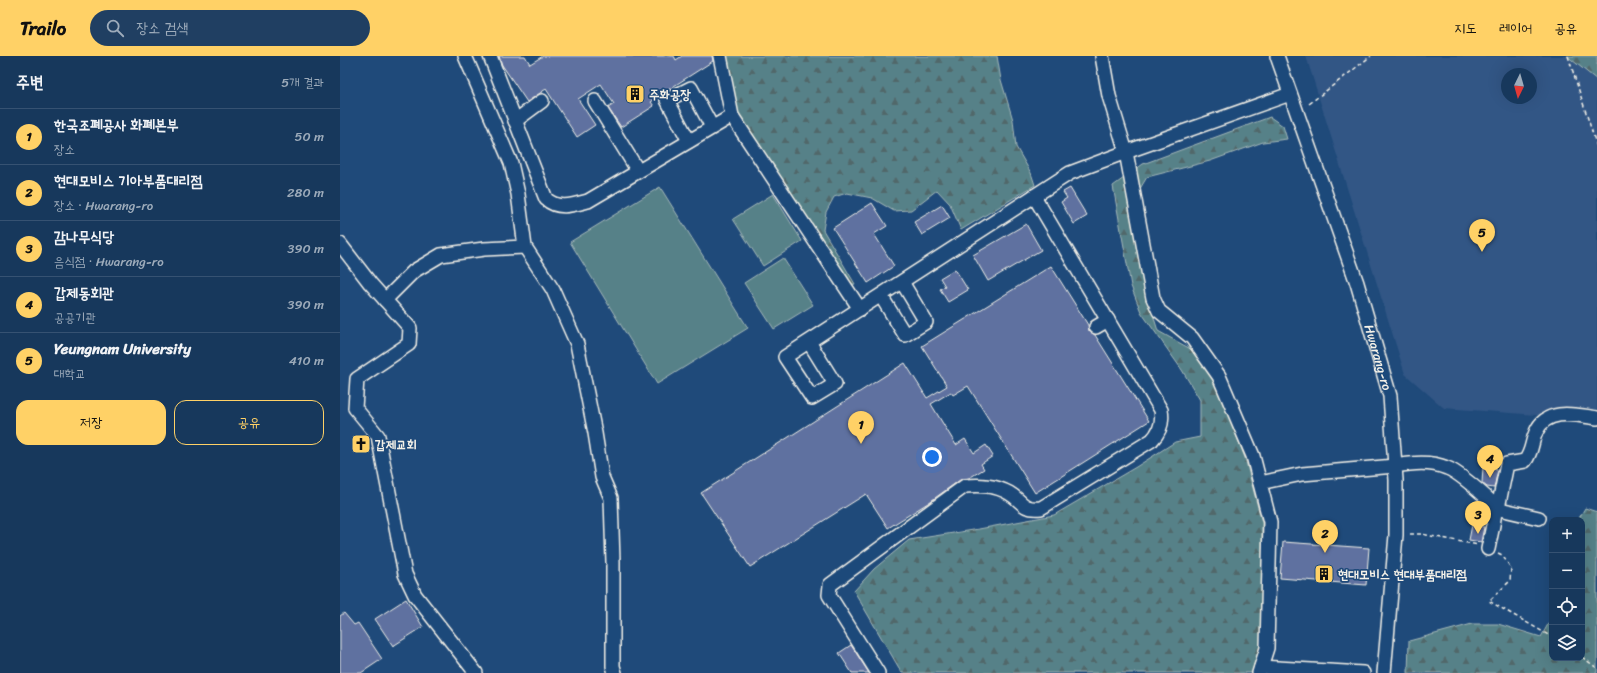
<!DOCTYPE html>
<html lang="ko">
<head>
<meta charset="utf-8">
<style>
	body { margin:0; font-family:Sriracha,"Poor Story",sans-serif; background:#203f62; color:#f1f3f6 }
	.controls { position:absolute; right:12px; bottom:12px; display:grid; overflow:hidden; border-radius:8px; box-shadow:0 4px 16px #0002 }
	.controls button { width:36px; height:36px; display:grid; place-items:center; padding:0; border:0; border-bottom:1px solid #365272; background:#17385c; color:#f1f3f6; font:20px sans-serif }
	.compass { position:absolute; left:1161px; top:12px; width:36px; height:36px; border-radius:50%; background:#17385c; box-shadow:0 4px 16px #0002; rotate:185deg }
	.you { position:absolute; left:592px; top:401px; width:14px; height:14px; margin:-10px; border:3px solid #fff; border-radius:50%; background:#1a73e8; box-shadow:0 0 0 6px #1a73e833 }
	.badge { display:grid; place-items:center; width:26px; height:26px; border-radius:50%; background:#ffd166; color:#111; font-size:13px; font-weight:700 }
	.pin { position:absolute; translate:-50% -33px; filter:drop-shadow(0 1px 2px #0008) }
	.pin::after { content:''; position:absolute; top:21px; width:14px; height:12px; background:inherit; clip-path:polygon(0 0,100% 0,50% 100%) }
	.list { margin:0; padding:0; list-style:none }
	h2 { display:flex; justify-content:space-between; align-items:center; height:52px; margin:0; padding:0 16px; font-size:17px }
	h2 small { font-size:13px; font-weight:400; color:#9eacbb }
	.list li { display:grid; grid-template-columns:26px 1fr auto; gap:12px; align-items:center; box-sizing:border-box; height:56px; padding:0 16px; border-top:1px solid #365272 }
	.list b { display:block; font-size:15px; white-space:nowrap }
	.list p { margin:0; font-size:13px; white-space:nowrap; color:#9eacbb }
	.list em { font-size:13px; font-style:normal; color:#9eacbb }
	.actions { display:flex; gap:8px; padding:12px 16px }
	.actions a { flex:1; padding:9px 0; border:1px solid #ffd166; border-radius:12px; text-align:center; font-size:14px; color:#ffd166 }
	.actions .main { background:#ffd166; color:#111 }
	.icon { flex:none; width:22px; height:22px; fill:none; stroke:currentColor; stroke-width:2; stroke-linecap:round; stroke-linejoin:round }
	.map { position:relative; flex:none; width:1257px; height:617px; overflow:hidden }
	header { display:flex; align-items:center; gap:24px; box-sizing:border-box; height:56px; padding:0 20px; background:#ffd166; color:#111 }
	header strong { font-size:19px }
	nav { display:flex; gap:22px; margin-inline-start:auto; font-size:14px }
	.search { width:280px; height:36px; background:#203f62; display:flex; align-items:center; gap:10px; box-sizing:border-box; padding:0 14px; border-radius:22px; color:#9eacbb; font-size:15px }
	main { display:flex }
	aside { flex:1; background:#17385c }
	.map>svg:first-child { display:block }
	.built { fill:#325685; fill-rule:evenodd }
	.forest { fill:url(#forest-firs); stroke:#a6b9b8 }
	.garden { fill:#578188; stroke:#a6b9b8 }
	.building { fill:#5f71a0; stroke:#f4f1e8 }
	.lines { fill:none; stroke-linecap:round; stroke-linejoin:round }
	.minor-casing { stroke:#f4f1e8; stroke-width:16 }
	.path { stroke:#f4f1e8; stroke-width:1.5; stroke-dasharray:4 3; stroke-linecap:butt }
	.minor { stroke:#1f4a7a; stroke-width:13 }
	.labels { text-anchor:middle; stroke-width:3.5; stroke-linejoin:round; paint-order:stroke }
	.poi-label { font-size:13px; font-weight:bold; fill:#f4f1e8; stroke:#1f4a7a; text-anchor:start }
	.street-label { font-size:13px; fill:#f4f1e8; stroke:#1f4a7a }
</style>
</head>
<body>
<header>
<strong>Trailo</strong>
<div class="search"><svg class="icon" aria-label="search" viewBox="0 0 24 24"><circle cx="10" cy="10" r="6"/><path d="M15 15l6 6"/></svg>장소 검색</div>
<nav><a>지도</a><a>레이어</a><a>공유</a></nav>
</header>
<main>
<aside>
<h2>주변<small>5개 결과</small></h2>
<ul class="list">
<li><span class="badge">1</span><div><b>한국조폐공사 화폐본부</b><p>장소</p></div><em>50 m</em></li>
<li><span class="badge">2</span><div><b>현대모비스 기아부품대리점</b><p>장소 · Hwarang-ro</p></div><em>280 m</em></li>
<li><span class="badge">3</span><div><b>감나무식당</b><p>음식점 · Hwarang-ro</p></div><em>390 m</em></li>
<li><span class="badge">4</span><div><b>갑제동회관</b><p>공공기관</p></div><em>390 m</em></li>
<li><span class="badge">5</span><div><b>Yeungnam University</b><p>대학교</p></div><em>410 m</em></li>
</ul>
<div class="actions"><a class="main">저장</a><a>공유</a></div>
</aside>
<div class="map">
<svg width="1257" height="617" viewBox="0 0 1257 617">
	<defs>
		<pattern id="forest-firs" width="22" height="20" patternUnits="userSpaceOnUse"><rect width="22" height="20" fill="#578188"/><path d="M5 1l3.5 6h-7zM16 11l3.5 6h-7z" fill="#51676a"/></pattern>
	</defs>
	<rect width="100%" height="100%" fill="#1f4a7a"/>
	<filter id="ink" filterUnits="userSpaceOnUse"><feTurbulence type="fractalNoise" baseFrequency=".025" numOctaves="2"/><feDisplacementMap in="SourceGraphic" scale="8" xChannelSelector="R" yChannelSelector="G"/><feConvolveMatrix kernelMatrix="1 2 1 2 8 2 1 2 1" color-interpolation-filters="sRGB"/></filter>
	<g filter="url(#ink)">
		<path class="built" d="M 966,0 L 1257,0 L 1257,366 L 1250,363 L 1104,352 L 1065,318 ZM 1167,18 L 1191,18 L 1191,42 L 1167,42 Z"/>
		<g class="forest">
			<path d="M 385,0 L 657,0 L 661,24 L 673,64 L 676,91 L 691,117 L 695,129 L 621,174 L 610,148 L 597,134 L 571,154 L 554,155 L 532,142 L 507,137 L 494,141 L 486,156 L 483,174 L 515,228 L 509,229 L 396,53 Z"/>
			<path d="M 1227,0 L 1257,0 L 1257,24 Z"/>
			<path d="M 930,61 L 943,70 L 947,83 L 923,86 L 870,105 L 807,121 L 795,141 L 807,239 L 818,275 L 856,296 L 879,334 L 905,402 L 922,467 L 923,590 L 915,617 L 562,617 L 514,535 L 534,513 L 569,484 L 639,473 L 714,459 L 796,411 L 835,386 L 860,381 L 860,344 L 842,314 L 801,256 L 791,230 L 773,130 L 803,108 Z"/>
			<path d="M 1245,452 L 1257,456 L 1257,617 L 1068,617 L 1069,585 L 1132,568 L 1158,568 L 1201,581 L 1212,561 L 1212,602 L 1242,602 L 1242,464 L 1238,464 Z"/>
		</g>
		<g class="garden">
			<path d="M 320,131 L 408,272 L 317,328 L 230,186 Z"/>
			<path d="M 433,138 L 462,185 L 423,210 L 393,163 Z"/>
			<path d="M 443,202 L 473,249 L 434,273 L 404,227 Z"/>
		</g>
		<g class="building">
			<path d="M 159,0 L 185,0 L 190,8 L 203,0 L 334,0 L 336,4 L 342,0 L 372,0 L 373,5 L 323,37 L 311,46 L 314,50 L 281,71 L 268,52 L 274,48 L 261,28 L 238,43 L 255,69 L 237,81 L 206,33 L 187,46 L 162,9 Z"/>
			<path d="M 730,132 L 747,160 L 734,168 L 721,146 L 727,142 L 723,136 Z"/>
			<path d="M 532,147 L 547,170 L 534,178 L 554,210 L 528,227 L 493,172 Z"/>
			<path d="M 602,149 L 610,162 L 582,179 L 574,166 Z"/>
			<path d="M 686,168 L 701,194 L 648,225 L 633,199 Z"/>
			<path d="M 711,210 L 748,269 L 749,275 L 755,279 L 809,365 L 695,437 L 628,330 L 613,339 L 611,336 L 591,348 L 616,389 L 625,383 L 634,397 L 646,389 L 653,400 L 641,408 L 644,413 L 629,422 L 620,424 L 588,447 L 548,472 L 526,438 L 410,511 L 361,437 L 565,307 L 587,342 L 607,330 L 582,290 Z"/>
			<path d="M 615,213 L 628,234 L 608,246 L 600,233 L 605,230 L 600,222 Z"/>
			<path d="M 1143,411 L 1158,414 L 1154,432 L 1147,431 L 1142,427 Z"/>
			<path d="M 1132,469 L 1144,471 L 1141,486 L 1129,484 Z"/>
			<path d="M 943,486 L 1029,492 L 1026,529 L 940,522 Z"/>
			<path d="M 66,543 L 83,571 L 53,590 L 35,563 Z"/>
			<path d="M 4,557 L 14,569 L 18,567 L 42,603 L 21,617 L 0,617 L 0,560 Z"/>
			<path d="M 511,589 L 529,617 L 512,617 L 499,597 Z"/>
		</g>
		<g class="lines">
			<defs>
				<g id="minor">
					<path d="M 125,0 L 171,107 L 178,138 L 185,191 L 213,234 L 237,288 L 255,377 L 262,421 L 271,442 L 273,506 L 273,610 L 275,617"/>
					<path d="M 150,0 L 206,143 C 218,154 233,149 248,145 L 392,60"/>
					<path d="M 380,0 L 392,60 L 520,253"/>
					<path d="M 762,0 L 769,40 L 786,96 L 813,242 L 819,255 L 852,282 L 879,320 L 913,400 L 930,466 L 927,592 L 919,617"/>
					<path id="s1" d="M 937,0 L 1017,227 L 1050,340 L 1056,424 L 1056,479 L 1044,617"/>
					<path d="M 255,45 L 298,115"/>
					<path d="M 175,65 L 202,45"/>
					<path d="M 349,85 L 327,44 L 351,32 L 372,71"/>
					<path d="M 0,188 L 30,227 L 70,272 L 69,288 L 17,323 L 15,352 L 38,380 L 65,518 L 75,539 L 136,617"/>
					<path d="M 541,240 L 565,279 L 586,266 L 562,226"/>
					<path d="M 45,244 L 74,215 L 101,199 L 144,193 L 185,191"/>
					<path d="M 756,271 L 768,264"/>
					<path d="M 469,286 L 495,328 L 472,342 L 445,301 L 719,124 L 730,117 L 786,96 L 950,38"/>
					<path d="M 920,427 L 962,418 L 1055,410 C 1073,407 1090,405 1107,412 C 1119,416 1145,440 1156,450 L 1159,447 L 1167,408 L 1185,405 C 1193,394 1191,387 1196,376 C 1206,351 1237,359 1257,362"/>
					<path d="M 1155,452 L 1199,462"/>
					<path d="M 1148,493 L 1153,469 L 1156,450"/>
					<path d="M 921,611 L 1023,617"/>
					<path d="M 538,617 L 489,539 L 490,529 L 625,430 C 640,429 655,429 669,437 C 683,445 681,454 701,452 L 812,384 C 820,376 823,365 821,354 L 694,140"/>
				</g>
			</defs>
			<use href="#minor" class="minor-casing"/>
			<g class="path">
				<path d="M 1228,0 L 1257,91"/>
				<path d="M 969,48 L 1031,0"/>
				<path d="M 1070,478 L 1081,478 L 1138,489"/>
				<path d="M 1158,497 L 1162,499 L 1171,512 L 1170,525 L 1149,545 L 1212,581"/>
				<path d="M 1242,601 L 1257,612"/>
			</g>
			<use href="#minor" class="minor"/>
		</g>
	</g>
	<defs>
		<symbol id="building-square" viewBox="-11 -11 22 22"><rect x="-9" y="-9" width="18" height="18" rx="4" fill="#ffd166" stroke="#1f4a7a"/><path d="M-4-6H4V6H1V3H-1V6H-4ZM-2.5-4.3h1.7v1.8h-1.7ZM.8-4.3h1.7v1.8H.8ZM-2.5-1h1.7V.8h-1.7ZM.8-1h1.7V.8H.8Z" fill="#111"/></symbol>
		<symbol id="church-square" viewBox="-11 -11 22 22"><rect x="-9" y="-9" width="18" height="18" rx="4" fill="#ffd166" stroke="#1f4a7a"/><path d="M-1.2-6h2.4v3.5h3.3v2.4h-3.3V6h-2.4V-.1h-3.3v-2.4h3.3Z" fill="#111"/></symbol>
	</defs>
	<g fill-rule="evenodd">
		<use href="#building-square" x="284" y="27" width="22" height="22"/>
		<use href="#church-square" x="10" y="377" width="22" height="22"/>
		<use href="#building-square" x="973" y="507" width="22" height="22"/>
	</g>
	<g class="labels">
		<g class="poi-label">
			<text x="309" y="43">주화공장</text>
			<text x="35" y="393">갑제교회</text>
			<text x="998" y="523">현대모비스 현대부품대리점</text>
		</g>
		<g class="street-label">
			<text dy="5" stroke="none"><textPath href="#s1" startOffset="318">Hwarang-ro</textPath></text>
		</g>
	</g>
</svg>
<div class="controls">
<button>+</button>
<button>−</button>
<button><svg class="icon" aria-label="locate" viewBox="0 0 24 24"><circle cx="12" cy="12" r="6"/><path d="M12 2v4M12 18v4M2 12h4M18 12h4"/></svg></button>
<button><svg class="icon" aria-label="layers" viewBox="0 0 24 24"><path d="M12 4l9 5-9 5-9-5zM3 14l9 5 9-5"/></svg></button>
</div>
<svg class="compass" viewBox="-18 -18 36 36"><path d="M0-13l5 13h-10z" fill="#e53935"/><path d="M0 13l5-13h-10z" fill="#9eacbb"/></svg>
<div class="you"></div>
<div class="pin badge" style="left:521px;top:388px">1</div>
<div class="pin badge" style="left:985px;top:497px">2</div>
<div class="pin badge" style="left:1138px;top:478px">3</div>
<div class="pin badge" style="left:1150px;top:422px">4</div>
<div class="pin badge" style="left:1142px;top:196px">5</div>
</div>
</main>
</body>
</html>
